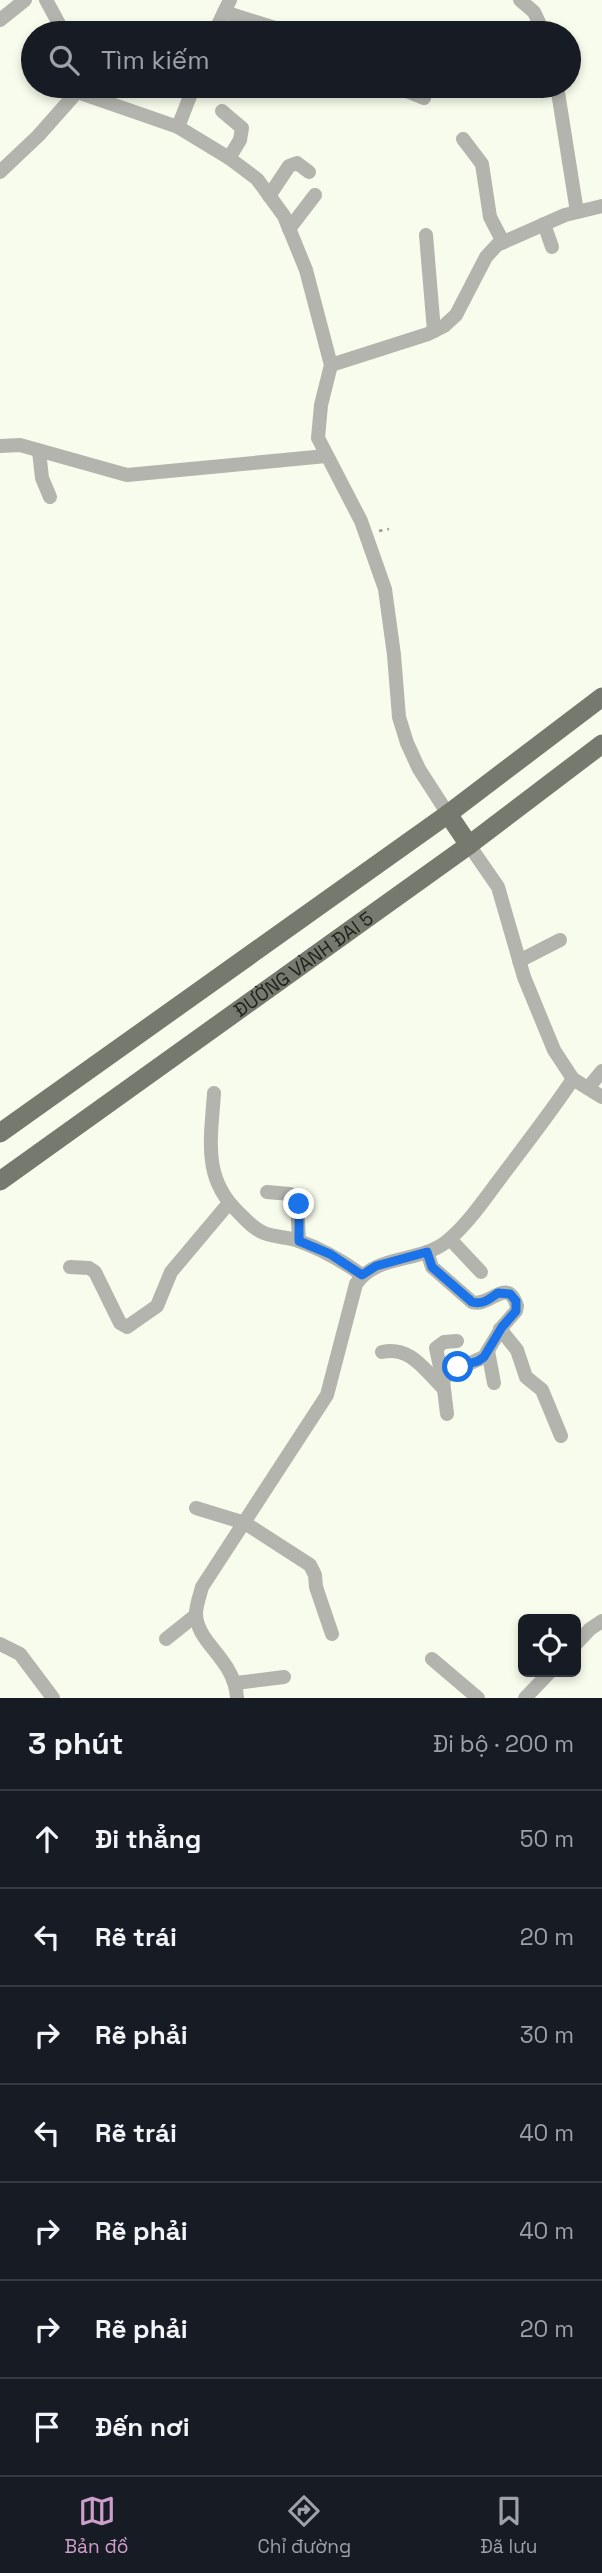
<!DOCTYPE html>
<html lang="vi">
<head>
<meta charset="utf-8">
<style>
	body { margin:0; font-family:"Space Grotesk",sans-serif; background:#20242c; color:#f1f3f6 }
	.controls { position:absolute; right:21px; bottom:21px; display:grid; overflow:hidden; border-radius:10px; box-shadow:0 4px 10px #0003 }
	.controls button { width:63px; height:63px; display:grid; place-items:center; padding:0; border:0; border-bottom:2px solid #363941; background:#171b24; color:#f1f3f6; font:35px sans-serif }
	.stop { position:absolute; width:21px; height:21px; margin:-16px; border:5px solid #1a73e8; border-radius:50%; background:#fff }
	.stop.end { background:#1a73e8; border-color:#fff; box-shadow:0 2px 7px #0008 }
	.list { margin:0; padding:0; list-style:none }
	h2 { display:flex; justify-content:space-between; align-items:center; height:91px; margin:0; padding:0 28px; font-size:30px }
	h2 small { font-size:23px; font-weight:400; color:#9ea1a6 }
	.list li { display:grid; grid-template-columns:46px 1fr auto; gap:21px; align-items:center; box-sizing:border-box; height:98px; padding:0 28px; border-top:2px solid #363941 }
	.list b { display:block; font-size:26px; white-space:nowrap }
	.list em { font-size:23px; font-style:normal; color:#9ea1a6 }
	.icon { flex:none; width:38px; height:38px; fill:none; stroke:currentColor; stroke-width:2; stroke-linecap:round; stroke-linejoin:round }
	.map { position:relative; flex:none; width:602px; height:1698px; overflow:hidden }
	.search { position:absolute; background:#171b24; box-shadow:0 4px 10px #0003; left:21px; right:21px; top:21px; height:77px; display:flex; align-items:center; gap:18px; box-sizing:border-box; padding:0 24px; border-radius:38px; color:#9ea1a6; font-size:26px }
	.sheet { height:777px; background:#171b24 }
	nav { display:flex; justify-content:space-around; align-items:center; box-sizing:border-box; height:98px; border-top:2px solid #363941; background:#171b24; font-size:19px; color:#9ea1a6 }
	nav a { display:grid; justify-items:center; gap:4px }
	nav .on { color:#cd9ecb }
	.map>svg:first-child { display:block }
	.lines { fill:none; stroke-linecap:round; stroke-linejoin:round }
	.path { stroke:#9a9d92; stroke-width:2.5; stroke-dasharray:3.5 5; stroke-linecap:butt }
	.minor { stroke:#b2b4ad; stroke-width:14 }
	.major { stroke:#767a6e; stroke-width:19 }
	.route { stroke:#1a73e8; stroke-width:9 }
	.labels { text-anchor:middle; stroke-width:7; stroke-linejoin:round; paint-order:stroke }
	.street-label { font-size:19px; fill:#21221d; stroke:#fff }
</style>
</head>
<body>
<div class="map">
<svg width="602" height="1698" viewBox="0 0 602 1698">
	<rect width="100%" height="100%" fill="#f7fcec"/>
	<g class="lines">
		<path class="path" d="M 379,531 L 389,529"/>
		<g class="minor">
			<path d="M 46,0 L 64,33"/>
			<path d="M 520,0 L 534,12 L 544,33"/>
			<path d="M 224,12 L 291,33"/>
			<path d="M 0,20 L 25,0"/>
			<path d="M 214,33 L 230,0"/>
			<path d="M 75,86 L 77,92 L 178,127 L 229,158 L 257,179 L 284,216 L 306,270 L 331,365 L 321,405 L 318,438 L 361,521 L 385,589 L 394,655 L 399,717 L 407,743 L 419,769 L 448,814"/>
			<path d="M 394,86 L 424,98"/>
			<path d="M 557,86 L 577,212"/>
			<path d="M 222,111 L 242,128 L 240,140 L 229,158"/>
			<path d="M 178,127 L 194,86"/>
			<path d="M 463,139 L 482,164 L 490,217 L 503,242"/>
			<path d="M 0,172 L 38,136 L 77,92"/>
			<path d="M 269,196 L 289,166 L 297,163 L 309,172"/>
			<path d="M 544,224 L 552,247"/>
			<path d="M 289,229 L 315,195"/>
			<path d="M 426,235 L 434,331"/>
			<path d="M 331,365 L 428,334 L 444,326 L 456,315 L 486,257 L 497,245 L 565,215 L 602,206"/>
			<path d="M 0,446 L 20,445 L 127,475 L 326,456"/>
			<path d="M 39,451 L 42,478 L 50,497"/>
			<path d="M 469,845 L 498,887 L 524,977 L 554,1050 L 573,1079 L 602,1097"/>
			<path d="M 519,961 L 560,940"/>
			<path d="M 588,1088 L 602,1071"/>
			<path d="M 214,1093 C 211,1140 202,1178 239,1213 C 247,1221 254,1229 264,1233 C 274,1237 286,1237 296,1240 C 320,1248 341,1260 362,1275"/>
			<path d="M 267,1192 L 290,1194 L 297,1198 L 299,1241"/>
			<path d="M 450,1239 L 481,1272"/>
			<path d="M 427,1252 L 432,1267 L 472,1302 C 490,1308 507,1275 517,1306 L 516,1311 L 502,1327 L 484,1357 L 448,1373 L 443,1381 L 447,1414"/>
			<path d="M 70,1267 L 89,1268 L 95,1272 L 120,1323 L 127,1327 L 157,1306 L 171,1272 L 229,1203"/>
			<path d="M 500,1329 L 517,1350 L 526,1377 L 542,1390 L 561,1436"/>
			<path d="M 488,1351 L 494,1383"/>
			<path d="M 382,1352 C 410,1346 424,1369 443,1388"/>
			<path d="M 443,1381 L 436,1348 L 444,1342 L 457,1341"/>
			<path d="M 196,1508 L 245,1523 L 310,1565 L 315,1575 L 316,1587 L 332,1634"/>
			<path d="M 166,1639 L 196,1615"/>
			<path d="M 0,1644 L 20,1654 L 53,1698"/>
			<path d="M 576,1644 L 590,1629 L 602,1621"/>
			<path d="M 432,1659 L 478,1698"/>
			<path d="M 236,1683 L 284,1677"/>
			<path d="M 237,1698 C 235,1659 197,1644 196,1614 C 196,1605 200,1595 202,1587 L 327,1395 L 356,1284 C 376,1254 419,1263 446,1242 C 466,1226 481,1204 496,1184 C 522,1149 549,1115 573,1079"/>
			<path d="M 525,1698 L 550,1672"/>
		</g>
		<g class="major">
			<path d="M 448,814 L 469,845"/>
			<path d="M 0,1133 L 448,814 L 602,697"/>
			<path id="s1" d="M 0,1181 L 469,845 L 602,744"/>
		</g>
	</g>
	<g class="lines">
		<path class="route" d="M 299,1204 L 299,1241 L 330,1254 L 362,1275 L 376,1266 L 427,1252 L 432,1267 L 472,1302 C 483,1305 489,1299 498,1293 L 510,1294 L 516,1301 L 516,1311 L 502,1327 L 484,1357 L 478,1361 L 458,1367"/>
	</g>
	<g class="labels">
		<g class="street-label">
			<text dy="7" stroke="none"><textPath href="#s1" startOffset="373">ĐƯỜNG VÀNH ĐAI 5</textPath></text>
		</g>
	</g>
</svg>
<div class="controls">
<button><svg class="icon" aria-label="locate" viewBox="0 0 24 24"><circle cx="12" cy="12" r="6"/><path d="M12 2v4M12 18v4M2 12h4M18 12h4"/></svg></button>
</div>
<div class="stop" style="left:458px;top:1367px"></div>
<div class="stop end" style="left:299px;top:1204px"></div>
<div class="search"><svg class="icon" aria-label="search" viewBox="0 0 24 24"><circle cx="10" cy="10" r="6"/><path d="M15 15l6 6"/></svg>Tìm kiếm</div>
</div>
<section class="sheet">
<h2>3 phút<small>Đi bộ · 200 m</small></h2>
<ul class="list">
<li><svg class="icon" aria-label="ahead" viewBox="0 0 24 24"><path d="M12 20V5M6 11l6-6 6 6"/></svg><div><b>Đi thẳng</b></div><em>50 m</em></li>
<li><svg class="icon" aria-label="left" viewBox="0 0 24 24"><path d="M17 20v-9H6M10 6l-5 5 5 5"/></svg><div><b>Rẽ trái</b></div><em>20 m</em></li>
<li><svg class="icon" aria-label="right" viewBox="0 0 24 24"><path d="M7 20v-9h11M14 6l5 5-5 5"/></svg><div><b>Rẽ phải</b></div><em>30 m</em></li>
<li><svg class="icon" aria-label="left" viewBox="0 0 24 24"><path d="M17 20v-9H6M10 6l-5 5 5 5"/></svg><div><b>Rẽ trái</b></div><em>40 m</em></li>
<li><svg class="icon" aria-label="right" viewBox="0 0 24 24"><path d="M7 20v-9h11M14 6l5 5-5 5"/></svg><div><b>Rẽ phải</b></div><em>40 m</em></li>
<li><svg class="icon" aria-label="right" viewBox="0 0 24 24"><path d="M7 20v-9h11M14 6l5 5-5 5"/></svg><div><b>Rẽ phải</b></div><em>20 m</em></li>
<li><svg class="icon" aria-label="arrive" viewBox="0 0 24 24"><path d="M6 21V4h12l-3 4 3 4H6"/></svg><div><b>Đến nơi</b></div></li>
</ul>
</section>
<nav>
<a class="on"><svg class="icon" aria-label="map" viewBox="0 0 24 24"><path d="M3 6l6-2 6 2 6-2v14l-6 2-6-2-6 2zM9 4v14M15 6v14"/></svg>Bản đồ</a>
<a><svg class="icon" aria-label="directions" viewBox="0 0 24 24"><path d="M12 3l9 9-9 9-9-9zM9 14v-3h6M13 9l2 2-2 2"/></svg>Chỉ đường</a>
<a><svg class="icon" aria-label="saved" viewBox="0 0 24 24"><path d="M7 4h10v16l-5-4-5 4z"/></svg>Đã lưu</a>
</nav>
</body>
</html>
